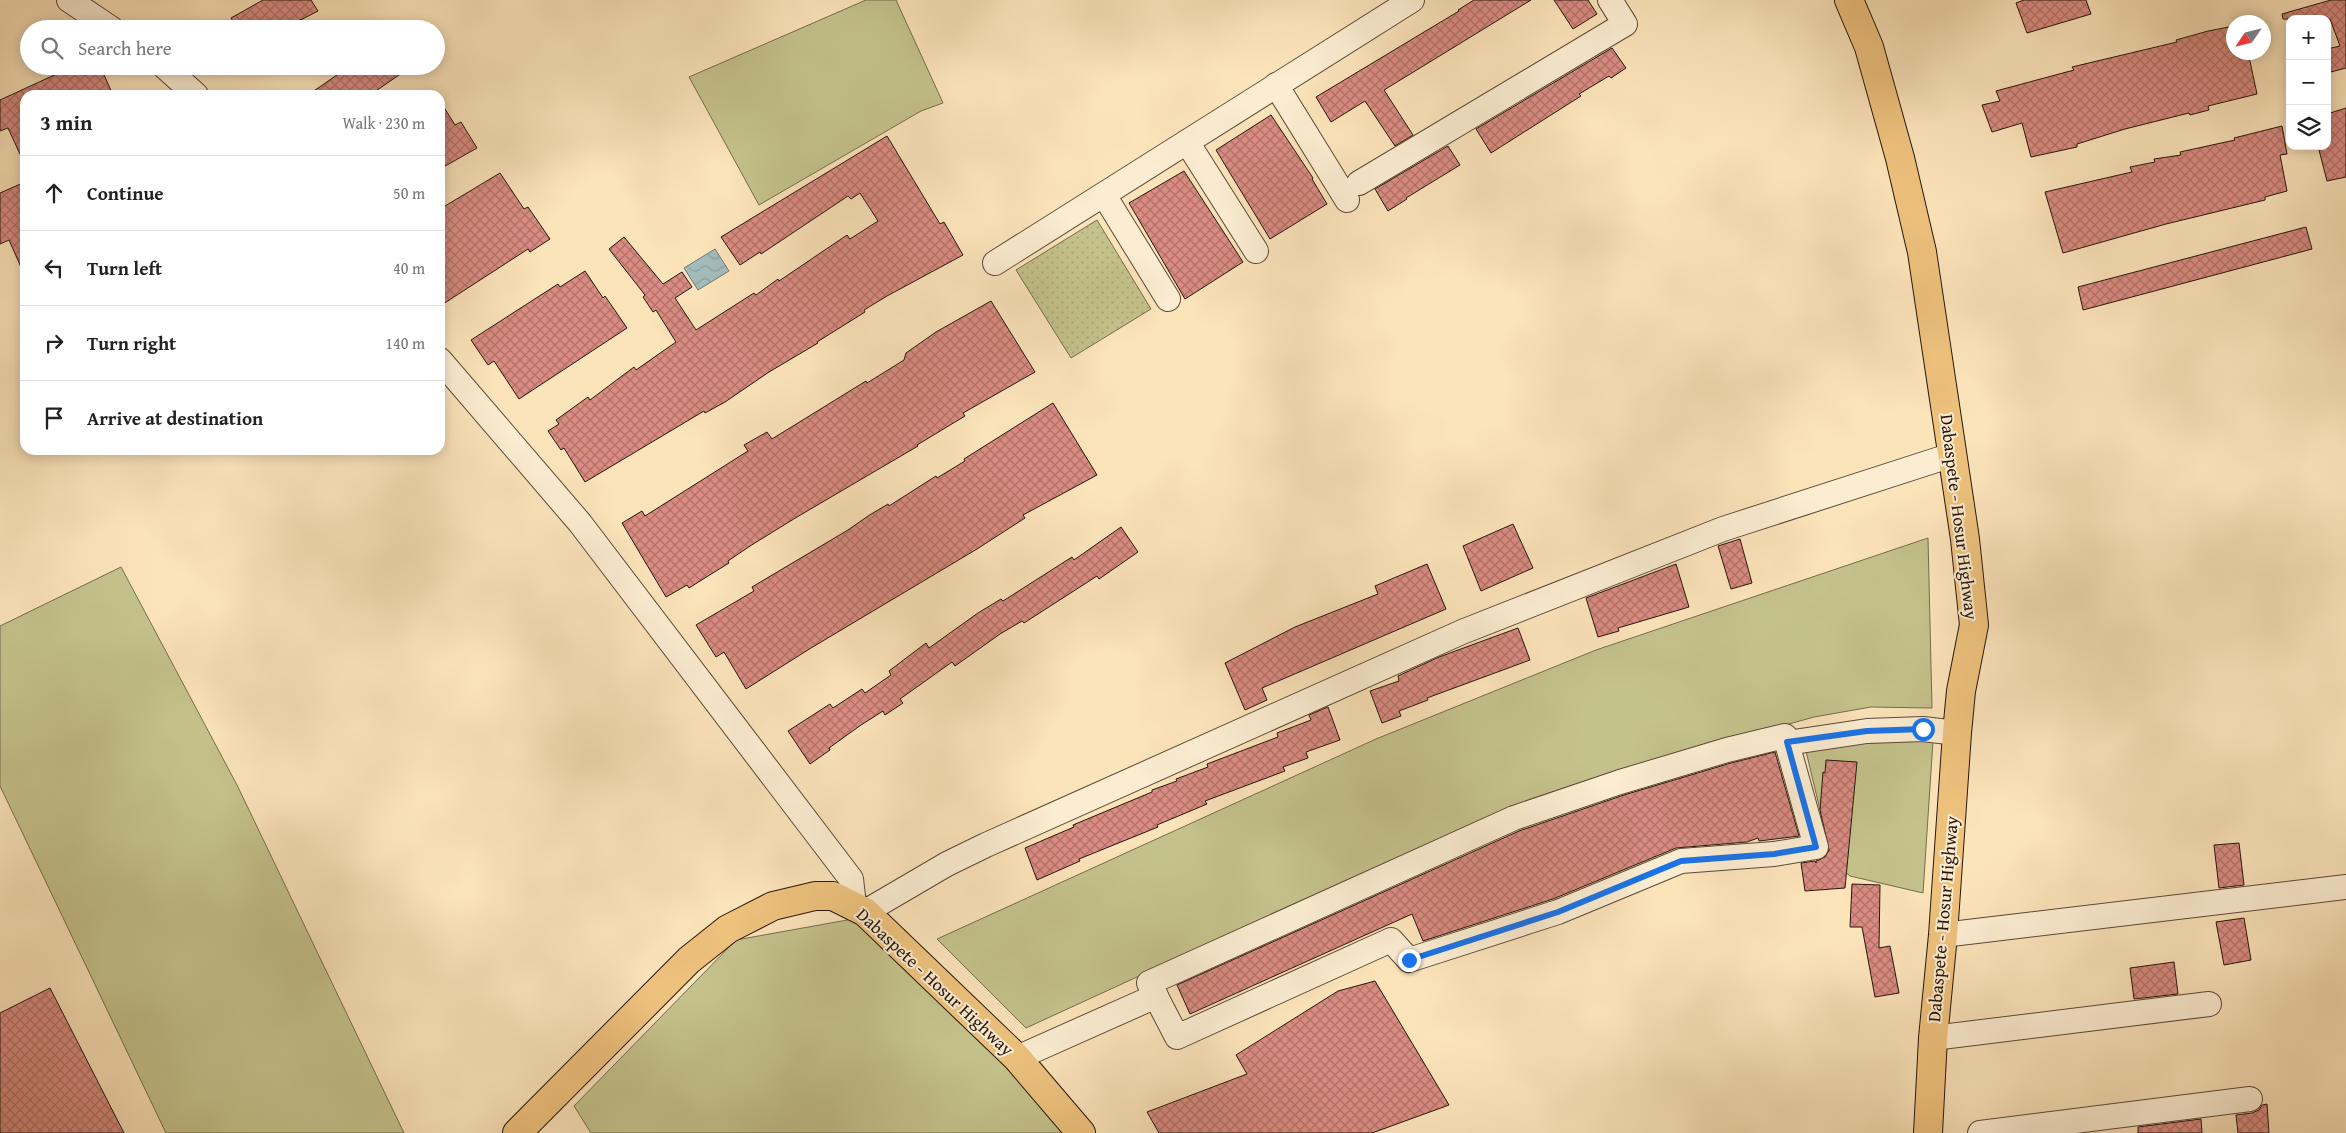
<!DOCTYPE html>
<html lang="en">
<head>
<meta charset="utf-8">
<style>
	body { margin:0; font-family:"Gentium Book Plus",serif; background:#f2f2f2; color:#222 }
	.controls { position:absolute; right:15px; top:15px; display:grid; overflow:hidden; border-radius:10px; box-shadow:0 2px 12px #0003 }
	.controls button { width:45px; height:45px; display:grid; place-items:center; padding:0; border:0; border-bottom:1px solid #e0e0e0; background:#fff; color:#222; font:25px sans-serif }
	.compass { position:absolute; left:2226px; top:15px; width:45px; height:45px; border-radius:50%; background:#fff; box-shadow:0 2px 12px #0003; rotate:235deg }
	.stop { position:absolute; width:15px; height:15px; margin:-11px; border:4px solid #1a73e8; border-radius:50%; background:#fff }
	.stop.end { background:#1a73e8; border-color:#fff; box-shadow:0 1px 5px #0008 }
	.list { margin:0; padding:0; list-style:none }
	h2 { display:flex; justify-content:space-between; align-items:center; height:65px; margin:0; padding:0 20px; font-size:21px }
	h2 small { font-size:16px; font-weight:400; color:#767676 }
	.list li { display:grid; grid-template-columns:32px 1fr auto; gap:15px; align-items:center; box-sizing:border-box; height:75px; padding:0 20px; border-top:1px solid #e0e0e0 }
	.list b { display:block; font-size:19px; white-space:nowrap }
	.list em { font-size:16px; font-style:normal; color:#767676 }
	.icon { flex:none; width:28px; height:28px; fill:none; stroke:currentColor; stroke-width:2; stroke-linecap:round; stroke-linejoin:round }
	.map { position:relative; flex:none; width:2346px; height:1133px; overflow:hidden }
	.search { position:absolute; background:#fff; box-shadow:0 2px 12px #0003; left:20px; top:20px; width:425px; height:55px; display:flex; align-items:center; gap:12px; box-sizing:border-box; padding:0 18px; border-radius:28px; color:#767676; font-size:19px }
	.panel { position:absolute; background:#fff; box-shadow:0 2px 12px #0003; left:20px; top:90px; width:425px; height:365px; border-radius:15px }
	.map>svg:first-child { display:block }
	.green { fill:#c4c28c; stroke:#766c4c }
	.park { fill:url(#park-dots); stroke:#766c4c }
	.water { fill:url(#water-waves); stroke:#717975 }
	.building { fill:url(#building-cross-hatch); stroke:#27160c }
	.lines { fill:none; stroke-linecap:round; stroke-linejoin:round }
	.minor-casing { stroke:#5c4938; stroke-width:26 }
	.highway-casing { stroke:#27160c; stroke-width:30 }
	.minor { stroke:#fcedd2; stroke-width:24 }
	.highway { stroke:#eec27d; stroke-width:28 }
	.route { stroke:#1a73e8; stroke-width:6 }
	.labels { text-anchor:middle; stroke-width:4; stroke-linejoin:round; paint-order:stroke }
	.street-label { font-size:18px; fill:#27160c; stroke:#fcedd2 }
</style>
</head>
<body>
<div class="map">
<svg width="2346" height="1133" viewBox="0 0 2346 1133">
	<defs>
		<pattern id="park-dots" width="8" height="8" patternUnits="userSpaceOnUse" patternTransform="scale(1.25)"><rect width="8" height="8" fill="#c4c28c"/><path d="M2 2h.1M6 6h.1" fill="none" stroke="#a8a678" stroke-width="1.8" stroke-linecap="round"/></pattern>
		<pattern id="water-waves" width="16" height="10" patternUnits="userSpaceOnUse" patternTransform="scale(1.25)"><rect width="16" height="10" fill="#a3bbbb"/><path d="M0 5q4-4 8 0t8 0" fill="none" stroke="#8ca0a0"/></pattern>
		<pattern id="building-cross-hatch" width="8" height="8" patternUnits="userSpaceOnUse" patternTransform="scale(1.25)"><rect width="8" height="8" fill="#da8c82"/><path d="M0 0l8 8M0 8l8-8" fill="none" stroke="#b17169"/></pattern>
	</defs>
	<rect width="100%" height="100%" fill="#fbe3ba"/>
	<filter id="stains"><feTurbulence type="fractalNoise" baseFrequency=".004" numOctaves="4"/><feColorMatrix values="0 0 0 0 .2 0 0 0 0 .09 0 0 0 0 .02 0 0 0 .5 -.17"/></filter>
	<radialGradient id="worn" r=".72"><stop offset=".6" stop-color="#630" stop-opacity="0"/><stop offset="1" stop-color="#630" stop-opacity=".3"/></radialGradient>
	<g class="green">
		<path d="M 866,0 L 896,0 L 943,103 L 921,111 L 759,205 L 689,77 Z"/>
		<path d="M 1928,538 L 1932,708 L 1871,707 L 1814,717 L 1732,740 L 1322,892 L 1026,1028 L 937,939 L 1376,739 L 1596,650 Z"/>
		<path d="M 121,567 L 237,785 L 404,1133 L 166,1133 L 0,786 L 0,626 Z"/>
		<path d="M 1864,737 L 1933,741 L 1923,893 L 1850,876 L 1836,864 L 1830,835 L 1826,835 L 1806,751 Z"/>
		<path d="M 853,919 L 1025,1085 L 1063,1133 L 591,1133 L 574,1106 L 736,940 Z"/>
	</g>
	<path class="park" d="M 1097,220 L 1151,309 L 1071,358 L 1016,270 Z"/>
	<path class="water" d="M 715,249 L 729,271 L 698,290 L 684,268 Z"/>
	<g class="building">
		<path d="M 263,0 L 311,0 L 318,11 L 283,29 L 238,29 L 231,18 Z"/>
		<path d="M 1474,0 L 1531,0 L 1384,90 L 1413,135 L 1395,146 L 1365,101 L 1331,122 L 1316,97 L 1459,11 L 1458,10 Z"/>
		<path d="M 1554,0 L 1588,0 L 1597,14 L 1573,29 Z"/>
		<path d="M 2024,0 L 2086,0 L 2091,14 L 2027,33 L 2016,3 Z"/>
		<path d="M 2331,0 L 2346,0 L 2346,68 L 2327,73 L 2327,49 L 2340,46 L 2330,19 L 2283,19 L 2282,14 Z"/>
		<path d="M 2234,26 L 2234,52 L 2248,52 L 2257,94 L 2208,106 L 2209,110 L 2190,115 L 2189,113 L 2125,129 L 2077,144 L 2077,147 L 2031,157 L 2022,123 L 1992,132 L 1982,105 L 2000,101 L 1996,91 L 2074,70 L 2072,67 L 2177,42 L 2176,40 L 2208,31 Z"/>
		<path d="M 1612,48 L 1626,68 L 1611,78 L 1609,76 L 1579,94 L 1581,96 L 1491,153 L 1476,129 Z"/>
		<path d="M 74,66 L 100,66 L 113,95 L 25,95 L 25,165 L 8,128 L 0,131 L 0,100 Z"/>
		<path d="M 350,66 L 412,66 L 370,95 L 308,95 Z"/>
		<path d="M 440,101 L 455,125 L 461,122 L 477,148 L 440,169 Z"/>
		<path d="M 2346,108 L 2346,177 L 2327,181 L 2318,146 L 2327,146 L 2327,114 Z"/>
		<path d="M 1271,115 L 1313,178 L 1312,179 L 1327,204 L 1270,239 L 1216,150 Z"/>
		<path d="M 2282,126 L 2287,154 L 2280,155 L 2287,191 L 2265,197 L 2265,200 L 2166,224 L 2063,253 L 2045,192 L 2132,172 L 2130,167 L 2155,162 L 2154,159 L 2181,155 L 2180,152 L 2235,140 L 2234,138 Z"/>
		<path d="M 887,136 L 940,224 L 944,222 L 963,255 L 887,296 L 864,310 L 865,312 L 817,342 L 818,343 L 769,372 L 725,402 L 705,413 L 704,411 L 585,482 L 564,448 L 561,450 L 548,431 L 559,424 L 556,420 L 588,397 L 590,400 L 634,367 L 636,370 L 676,342 L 656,310 L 653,312 L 643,297 L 645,295 L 609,249 L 624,237 L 663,284 L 682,272 L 692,287 L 675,298 L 696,330 L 754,293 L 756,295 L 778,279 L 779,281 L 847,235 L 850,239 L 878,221 L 860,193 L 851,199 L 848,196 L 761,254 L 760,252 L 740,265 L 721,237 Z"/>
		<path d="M 1448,146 L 1460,165 L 1406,198 L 1407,199 L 1388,211 L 1375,189 Z"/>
		<path d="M 1184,171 L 1243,262 L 1185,299 L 1129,203 Z"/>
		<path d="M 500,173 L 524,209 L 528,207 L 550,239 L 530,252 L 528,249 L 440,306 L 440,209 Z"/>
		<path d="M 25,182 L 25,276 L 9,240 L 0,244 L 0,193 Z"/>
		<path d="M 2306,227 L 2312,249 L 2083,310 L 2078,287 Z"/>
		<path d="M 585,271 L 603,298 L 605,296 L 627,328 L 519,399 L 494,361 L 488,365 L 471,340 L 558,284 L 560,287 Z"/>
		<path d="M 991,301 L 1035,372 L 963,413 L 965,416 L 917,445 L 918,446 L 797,517 L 750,546 L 728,561 L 729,563 L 708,576 L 689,588 L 687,585 L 666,597 L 622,523 L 642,511 L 645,516 L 748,451 L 744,445 L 767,432 L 772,439 L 866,381 L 867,383 L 904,360 L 906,353 L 936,332 Z"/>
		<path d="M 1053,403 L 1097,475 L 1023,515 L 1025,518 L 977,549 L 811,648 L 746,689 L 724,652 L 716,657 L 696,625 L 754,591 L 752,587 L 848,530 L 868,516 L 888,504 L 889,506 L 936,476 L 937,478 L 965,461 L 964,459 Z"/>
		<path d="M 1513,524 L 1533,568 L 1481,591 L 1463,546 Z"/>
		<path d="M 1121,527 L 1138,552 L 1099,579 L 1097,576 L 1024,623 L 1022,621 L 1000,634 L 955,666 L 952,662 L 900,699 L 903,703 L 885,715 L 883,711 L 861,725 L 829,748 L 830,750 L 810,764 L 788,731 L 830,704 L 833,708 L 862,689 L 865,693 L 891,675 L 889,671 L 926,643 L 929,648 L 978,613 L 1001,599 L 1003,601 L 1072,557 L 1074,560 Z"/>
		<path d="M 1740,539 L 1752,583 L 1731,589 L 1718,546 Z"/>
		<path d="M 1427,564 L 1446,609 L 1262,688 L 1267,700 L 1245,710 L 1225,663 L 1295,627 L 1378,594 L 1375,586 Z"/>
		<path d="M 1676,564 L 1689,607 L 1618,628 L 1619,631 L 1598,637 L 1586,598 Z"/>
		<path d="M 1518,628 L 1530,660 L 1427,698 L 1428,700 L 1399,711 L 1401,716 L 1382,723 L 1370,691 L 1399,681 L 1398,676 L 1439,657 Z"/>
		<path d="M 1328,707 L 1340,740 L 1306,752 L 1308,758 L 1283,767 L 1285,771 L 1205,801 L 1207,804 L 1157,825 L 1158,827 L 1079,859 L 1080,861 L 1037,880 L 1025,848 L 1074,827 L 1073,825 L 1152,792 L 1152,790 L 1177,781 L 1176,779 L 1208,767 L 1207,764 L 1278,737 L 1277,733 L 1311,720 L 1309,715 Z"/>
		<path d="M 1775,752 L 1799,836 L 1759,841 L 1758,838 L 1747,842 L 1676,848 L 1553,899 L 1423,941 L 1412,914 L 1190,1014 L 1177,985 L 1519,831 L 1624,795 L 1731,763 Z"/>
		<path d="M 1826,760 L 1857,762 L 1845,888 L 1805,891 L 1801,863 L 1815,861 L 1816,863 L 1816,861 L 1825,857 L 1829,850 L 1820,810 L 1823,772 L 1825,773 Z"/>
		<path d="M 2239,843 L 2244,885 L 2219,888 L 2214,845 Z"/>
		<path d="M 1852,884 L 1880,885 L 1879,948 L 1890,946 L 1899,993 L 1875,997 L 1862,927 L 1850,927 Z"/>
		<path d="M 2244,918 L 2251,960 L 2224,965 L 2216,922 Z"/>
		<path d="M 2174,962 L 2178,994 L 2134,999 L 2130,968 Z"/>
		<path d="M 1375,981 L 1449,1105 L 1372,1133 L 1159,1133 L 1147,1112 L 1247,1074 L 1236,1055 L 1338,991 Z"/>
		<path d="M 50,988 L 124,1133 L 0,1133 L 0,1013 Z"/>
		<path d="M 2267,1104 L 2269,1133 L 2238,1133 L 2236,1115 L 2252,1113 L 2259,1110 L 2262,1105 Z"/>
		<path d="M 2201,1119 L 2202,1133 L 2138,1133 L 2138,1127 Z"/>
	</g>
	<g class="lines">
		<defs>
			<g id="minor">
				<path d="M 69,0 L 112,29"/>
				<path d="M 164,66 L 196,95"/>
				<path d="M 1276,85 L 1347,200"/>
				<path d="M 1187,142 L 1256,251"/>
				<path d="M 1359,183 L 1625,24 L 1610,0"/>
				<path d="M 1104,195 L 1168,299"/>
				<path d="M 995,263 L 1412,0"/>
				<path d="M 440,360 L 580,523 L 851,879 L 854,905"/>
				<path d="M 1785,736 L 1816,847 L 1774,854 L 1681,861 L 1558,912 L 1409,960 L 1391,940 L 1177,1037 L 1149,983 L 1514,818 L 1620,782 L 1727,750 Z"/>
				<path d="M 1787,743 L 1867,731 L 1923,729 L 1957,733"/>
				<path d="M 865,912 L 947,864 L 986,845 L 1462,632 L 1723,529 L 1952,455"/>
				<path d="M 1943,935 L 2346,887"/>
				<path d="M 1933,1038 L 2209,1004"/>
				<path d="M 1017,1058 L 1156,996"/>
				<path d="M 1980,1133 L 2250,1099"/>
			</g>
			<g id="highway">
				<path d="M 1849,0 L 1869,47 L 1900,158 L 1922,252 L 1965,539 L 1974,625 L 1961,691 L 1957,733 L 1943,935 L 1933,1038 L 1928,1133"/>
				<path d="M 517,1133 L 689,960 L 728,929 L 773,906 L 815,896 L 833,896 L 865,912 L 1017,1058 L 1081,1133"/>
			</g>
		</defs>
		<use href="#minor" class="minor-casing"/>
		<use href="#highway" class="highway-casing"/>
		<use href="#minor" class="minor"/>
		<use href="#highway" class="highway"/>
	</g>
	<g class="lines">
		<path class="route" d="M 1409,960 L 1558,912 L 1681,861 L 1774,854 L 1816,847 L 1787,742 L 1867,731 L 1923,729"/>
	</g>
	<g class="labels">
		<g class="street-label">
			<text transform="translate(1959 517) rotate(83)" y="6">Dabaspete - Hosur Highway</text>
			<text transform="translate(1943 919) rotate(-85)" y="6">Dabaspete - Hosur Highway</text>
			<text transform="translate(935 982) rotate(43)" y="6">Dabaspete - Hosur Highway</text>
		</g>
	</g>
	<rect width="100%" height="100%" filter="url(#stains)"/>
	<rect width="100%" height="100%" fill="url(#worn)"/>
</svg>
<div class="controls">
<button>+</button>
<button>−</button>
<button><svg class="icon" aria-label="layers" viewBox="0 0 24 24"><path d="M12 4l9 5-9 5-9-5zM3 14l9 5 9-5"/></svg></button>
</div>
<svg class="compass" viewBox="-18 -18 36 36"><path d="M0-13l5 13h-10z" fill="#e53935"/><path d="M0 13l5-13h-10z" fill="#767676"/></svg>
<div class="stop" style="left:1923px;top:729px"></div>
<div class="stop end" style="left:1409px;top:960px"></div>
<div class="search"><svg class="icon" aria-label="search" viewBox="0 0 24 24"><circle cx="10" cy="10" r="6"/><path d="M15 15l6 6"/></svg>Search here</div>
<section class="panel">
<h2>3 min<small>Walk · 230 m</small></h2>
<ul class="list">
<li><svg class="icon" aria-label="ahead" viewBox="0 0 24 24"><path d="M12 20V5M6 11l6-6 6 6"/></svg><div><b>Continue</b></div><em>50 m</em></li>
<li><svg class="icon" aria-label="left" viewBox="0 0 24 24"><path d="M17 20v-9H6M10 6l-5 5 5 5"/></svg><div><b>Turn left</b></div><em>40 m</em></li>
<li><svg class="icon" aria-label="right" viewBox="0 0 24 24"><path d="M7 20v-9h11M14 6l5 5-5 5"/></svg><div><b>Turn right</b></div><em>140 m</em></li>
<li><svg class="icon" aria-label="arrive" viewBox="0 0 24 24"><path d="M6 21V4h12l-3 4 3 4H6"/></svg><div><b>Arrive at destination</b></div></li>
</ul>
</section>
</div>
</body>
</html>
